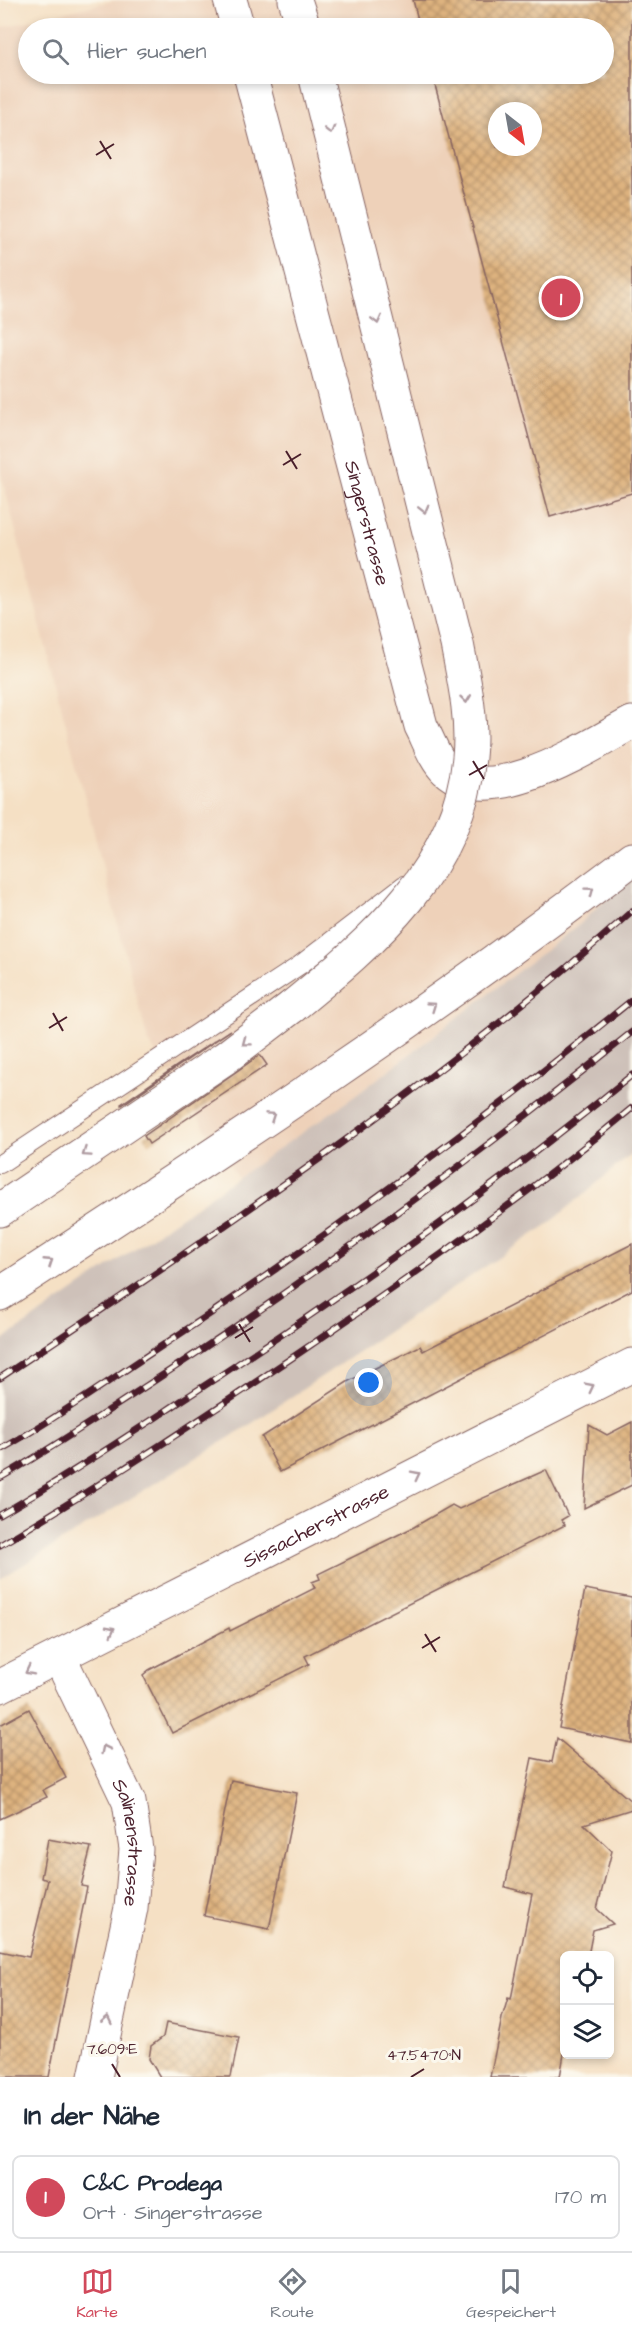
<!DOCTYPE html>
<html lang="de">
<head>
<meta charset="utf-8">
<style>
	body { margin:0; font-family:"Architects Daughter",sans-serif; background:#f6f6f7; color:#1f2937 }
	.controls { position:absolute; right:18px; bottom:18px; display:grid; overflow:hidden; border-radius:9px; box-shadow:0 3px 9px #0003 }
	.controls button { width:54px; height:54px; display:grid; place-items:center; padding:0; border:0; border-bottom:2px solid #e0e1e3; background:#fff; color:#1f2937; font:30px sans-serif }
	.compass { position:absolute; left:488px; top:102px; width:54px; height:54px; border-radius:50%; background:#fff; box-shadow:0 3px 9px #0003; rotate:149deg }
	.you { position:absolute; left:369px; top:1383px; width:21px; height:21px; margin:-15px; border:4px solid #fff; border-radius:50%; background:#1a73e8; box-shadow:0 0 0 9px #1a73e833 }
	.badge { display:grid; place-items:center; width:39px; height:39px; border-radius:50%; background:#d1495b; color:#fff; font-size:20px; font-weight:700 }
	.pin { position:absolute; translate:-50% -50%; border:3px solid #fff; box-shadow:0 2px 6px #0006 }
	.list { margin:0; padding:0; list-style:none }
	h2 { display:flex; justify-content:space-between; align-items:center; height:78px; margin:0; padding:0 24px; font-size:26px }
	h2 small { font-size:20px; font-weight:400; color:#747a83 }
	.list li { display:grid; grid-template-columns:39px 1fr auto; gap:18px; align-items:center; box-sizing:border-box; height:84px; margin:0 12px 12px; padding:0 12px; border:2px solid #e0e1e3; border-radius:9px }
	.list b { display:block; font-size:22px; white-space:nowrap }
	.list p { margin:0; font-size:20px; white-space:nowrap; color:#747a83 }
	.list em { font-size:20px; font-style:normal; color:#747a83 }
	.icon { flex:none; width:33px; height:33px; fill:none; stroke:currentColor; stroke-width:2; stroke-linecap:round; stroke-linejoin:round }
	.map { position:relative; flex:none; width:632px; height:2077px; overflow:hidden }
	.search { position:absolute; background:#fff; box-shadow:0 3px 9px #0003; left:18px; right:18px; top:18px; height:66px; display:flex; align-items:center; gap:15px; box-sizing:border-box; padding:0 21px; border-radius:33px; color:#747a83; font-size:22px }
	.sheet { height:174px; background:#fff }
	nav { display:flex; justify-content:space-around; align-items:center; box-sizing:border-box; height:84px; border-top:2px solid #e0e1e3; background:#fff; font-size:16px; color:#747a83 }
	nav a { display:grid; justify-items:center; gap:3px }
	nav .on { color:#d1495b }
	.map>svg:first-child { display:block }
	.built { fill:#eed1b9; fill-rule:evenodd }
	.railway { fill:#cec1b9 }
	.building { fill:url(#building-cross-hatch); fill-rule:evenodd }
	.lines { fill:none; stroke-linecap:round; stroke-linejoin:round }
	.lane-casing { stroke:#866361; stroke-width:20 }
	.street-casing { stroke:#866361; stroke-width:35 }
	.highway-casing { stroke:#866361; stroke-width:35 }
	.lane { stroke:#fff; stroke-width:18 }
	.street { stroke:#fff; stroke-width:33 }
	.highway { stroke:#fff; stroke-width:33 }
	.rail-casing { stroke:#4a1f2b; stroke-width:7 }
	.rail { stroke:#fbf7ec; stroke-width:4.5; stroke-dasharray:14; stroke-linecap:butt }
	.highway-bridge-casing { stroke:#866361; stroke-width:35; stroke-linecap:butt }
	.highway-bridge { stroke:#fff; stroke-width:33 }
	.oneway { stroke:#ae9aa0 }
	.ticks { fill:none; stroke:#4a1f2b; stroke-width:2 }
	.labels { text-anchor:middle; stroke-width:6; stroke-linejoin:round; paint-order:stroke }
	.street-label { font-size:20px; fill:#4a1f2b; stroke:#fbf7ec }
	.ticks-label { font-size:15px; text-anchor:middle; fill:#4a1f2b; stroke:#fbf7ec; stroke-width:6; stroke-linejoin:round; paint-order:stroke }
</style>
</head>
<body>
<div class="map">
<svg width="632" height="2077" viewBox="0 0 632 2077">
	<defs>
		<pattern id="building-cross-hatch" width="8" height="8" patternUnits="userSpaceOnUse" patternTransform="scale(1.5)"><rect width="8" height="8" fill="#deb37f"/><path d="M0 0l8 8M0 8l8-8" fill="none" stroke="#b69168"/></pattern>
	</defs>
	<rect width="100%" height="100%" fill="#fbf7ec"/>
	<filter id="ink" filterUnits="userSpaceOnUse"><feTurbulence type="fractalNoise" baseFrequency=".0167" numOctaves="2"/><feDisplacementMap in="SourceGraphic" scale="12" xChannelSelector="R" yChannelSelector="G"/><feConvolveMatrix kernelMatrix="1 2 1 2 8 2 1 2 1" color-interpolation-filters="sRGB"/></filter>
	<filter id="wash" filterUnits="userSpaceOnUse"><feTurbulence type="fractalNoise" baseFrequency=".008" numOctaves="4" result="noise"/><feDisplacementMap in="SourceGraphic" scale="24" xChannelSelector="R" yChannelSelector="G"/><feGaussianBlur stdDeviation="1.35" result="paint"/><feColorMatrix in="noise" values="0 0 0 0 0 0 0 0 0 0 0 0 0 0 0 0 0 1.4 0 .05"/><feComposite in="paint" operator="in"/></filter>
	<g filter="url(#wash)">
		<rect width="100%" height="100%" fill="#f5e0c4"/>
		<path class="built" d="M 116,0 L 632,0 L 632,873 L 580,924 L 355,1096 L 238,1178 L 148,1041 L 0,470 L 0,28 ZM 28,28 L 604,28 L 604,74 L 28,74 ZM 497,111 L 533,111 L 533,147 L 497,147 Z"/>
		<path class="railway" d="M 632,873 L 632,1153 L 550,1223 L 248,1426 L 0,1579 L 0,1342 L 355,1096 L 580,924 Z"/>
		<g id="blocks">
			<g class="building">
				<path d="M 413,0 L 632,0 L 632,493 L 550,517 L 432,74 L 603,74 L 603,28 L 420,28 ZM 497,111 L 533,111 L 533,147 L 497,147 Z"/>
				<path d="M 231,1030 L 122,1105 L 121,1104 L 175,1067 Z"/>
				<path d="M 260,1055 L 267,1065 L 149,1144 L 144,1136 Z"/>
				<path d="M 632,1244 L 632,1290 L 280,1472 L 262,1437 L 349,1381 L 420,1346 L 423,1351 Z"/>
				<path d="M 632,1422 L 632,1485 L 584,1508 L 589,1425 L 607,1435 Z"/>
				<path d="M 546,1470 L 568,1516 L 561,1520 L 565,1525 L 305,1656 L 309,1664 L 172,1733 L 143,1675 L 149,1670 L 229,1628 L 230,1631 L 315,1588 L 312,1582 L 320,1579 L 318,1574 L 414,1527 L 452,1505 L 459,1509 Z"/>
				<path d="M 585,1589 L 632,1598 L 632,1743 L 559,1728 Z"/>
				<path d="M 29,1709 L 66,1778 L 43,1790 L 47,1797 L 0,1819 L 0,1725 Z"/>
				<path d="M 557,1738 L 632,1802 L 632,1809 L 584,1824 L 612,1851 L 597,1909 L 613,1924 L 593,1930 L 588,1956 L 564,1956 L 564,2054 L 560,2077 L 490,2077 L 502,2018 L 508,1998 L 511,1999 L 532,1894 L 505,1887 L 532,1758 L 552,1762 Z"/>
				<path d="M 231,1780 L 297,1793 L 269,1929 L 204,1916 Z"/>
				<path d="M 48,1839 L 91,1847 L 81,1886 L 87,1887 L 54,2051 L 49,2077 L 0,2077 L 0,1951 L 29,1957 L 48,1880 L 41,1878 Z"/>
				<path d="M 166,2023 L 239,2037 L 231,2077 L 160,2077 L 149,2059 L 151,2046 L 163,2037 Z"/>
			</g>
		</g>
	</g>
	<g filter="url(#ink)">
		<use href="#blocks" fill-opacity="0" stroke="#866361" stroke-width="1.5"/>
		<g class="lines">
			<defs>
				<path id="lane" d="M 0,1164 L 300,965 L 404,885"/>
				<g id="street">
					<path d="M 230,0 L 238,28"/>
					<path id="s1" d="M 250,74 L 421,726 C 428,739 435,760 446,770 C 491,811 589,746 632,723"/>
					<path id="s2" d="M 59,1656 L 129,1802 L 136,1849 L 131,1908 L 95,2077"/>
					<path id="s3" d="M 0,1686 L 632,1365"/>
				</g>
				<g id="highway">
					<path d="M 295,0 L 304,28"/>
					<path d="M 0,1210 L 225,1058 L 293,1006"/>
					<path d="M 0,1294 C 215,1155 428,1014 632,859"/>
				</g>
			</defs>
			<use href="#lane" class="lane-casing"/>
			<use href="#street" class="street-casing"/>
			<use href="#highway" class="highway-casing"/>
			<use href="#lane" class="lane"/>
			<use href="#street" class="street"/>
			<use href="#highway" class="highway"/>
			<defs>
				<g id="rail">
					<path d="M 0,1378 C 218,1232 436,1086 632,911"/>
					<path d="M 0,1450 C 50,1422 97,1389 145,1357 C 314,1247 476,1127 632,1000"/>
					<path d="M 0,1478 C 49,1450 95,1419 143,1388 C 312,1279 474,1158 632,1032"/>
					<path d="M 0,1515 C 63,1479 123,1439 184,1399 C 339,1299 489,1192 632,1075"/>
					<path d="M 0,1545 C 103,1484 203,1418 302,1351 C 415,1274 527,1196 632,1108"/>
				</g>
			</defs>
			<use href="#rail" class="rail-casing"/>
			<use href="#rail" class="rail"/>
			<defs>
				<path id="highway-bridge" d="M 293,1006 C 374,940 459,868 469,757 C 473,720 464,680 457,644 L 315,74"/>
			</defs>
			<use href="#highway-bridge" class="highway-bridge-casing"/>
			<use href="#highway-bridge" class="highway-bridge"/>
		</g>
		<defs><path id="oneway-chevron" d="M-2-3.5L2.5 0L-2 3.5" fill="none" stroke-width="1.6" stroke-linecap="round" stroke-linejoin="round" transform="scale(1.5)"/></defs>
		<g class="oneway">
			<use href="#oneway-chevron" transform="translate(330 130) rotate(76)"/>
			<use href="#oneway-chevron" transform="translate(377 320) rotate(76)"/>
			<use href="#oneway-chevron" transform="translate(424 509) rotate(76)"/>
			<use href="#oneway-chevron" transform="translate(466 699) rotate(83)"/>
			<use href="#oneway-chevron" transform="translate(590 891) rotate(-37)"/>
			<use href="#oneway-chevron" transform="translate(432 1006) rotate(-35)"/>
			<use href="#oneway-chevron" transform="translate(246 1042) rotate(143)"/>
			<use href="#oneway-chevron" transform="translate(271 1116) rotate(-34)"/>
			<use href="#oneway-chevron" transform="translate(86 1153) rotate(146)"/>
			<use href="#oneway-chevron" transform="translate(49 1262) rotate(-33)"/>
			<use href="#oneway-chevron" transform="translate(590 1387) rotate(-27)"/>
			<use href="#oneway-chevron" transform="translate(416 1475) rotate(-27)"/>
			<use href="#oneway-chevron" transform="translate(111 1630) rotate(-27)"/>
			<use href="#oneway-chevron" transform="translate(29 1671) rotate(153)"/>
			<use href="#oneway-chevron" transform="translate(105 1749) rotate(-116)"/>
			<use href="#oneway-chevron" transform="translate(107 2020) rotate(-78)"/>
		</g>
	</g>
	<path class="ticks" d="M 100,141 L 111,159M 96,155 L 114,144M 286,451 L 297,469M 283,465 L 301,454M 473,761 L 484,779M 469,775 L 487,765M 53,1013 L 63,1031M 49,1028 L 67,1017M 239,1324 L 250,1342M 235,1338 L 253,1327M 425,1634 L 436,1652M 422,1648 L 440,1637M 112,2064 L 120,2077M 411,2077 L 424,2069"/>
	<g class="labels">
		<g class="street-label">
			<text dy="7" stroke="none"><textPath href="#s1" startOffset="464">Singerstrasse</textPath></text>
			<text dy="7" stroke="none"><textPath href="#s3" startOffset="354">Sissacherstrasse</textPath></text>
			<text dy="7" stroke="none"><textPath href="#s2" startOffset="202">Salinenstrasse</textPath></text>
		</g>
	</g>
	<g class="ticks-label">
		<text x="112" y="2054">7.609°E</text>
		<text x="424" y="2060">47.5470°N</text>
	</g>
</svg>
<div class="controls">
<button><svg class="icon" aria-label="locate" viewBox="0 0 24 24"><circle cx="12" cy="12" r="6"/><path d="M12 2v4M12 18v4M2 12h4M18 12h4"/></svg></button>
<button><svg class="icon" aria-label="layers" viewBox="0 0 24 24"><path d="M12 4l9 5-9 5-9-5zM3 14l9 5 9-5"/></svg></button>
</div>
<svg class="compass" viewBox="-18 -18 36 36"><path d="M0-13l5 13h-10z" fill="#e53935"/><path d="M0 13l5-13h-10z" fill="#747a83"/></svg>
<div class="you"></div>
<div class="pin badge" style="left:561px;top:298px">1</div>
<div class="search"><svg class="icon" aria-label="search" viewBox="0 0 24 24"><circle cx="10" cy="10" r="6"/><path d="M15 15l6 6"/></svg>Hier suchen</div>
</div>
<section class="sheet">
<h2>In der Nähe<small></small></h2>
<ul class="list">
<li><span class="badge">1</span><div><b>C&amp;C Prodega</b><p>Ort · Singerstrasse</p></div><em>170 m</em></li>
</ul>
</section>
<nav>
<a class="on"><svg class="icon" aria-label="map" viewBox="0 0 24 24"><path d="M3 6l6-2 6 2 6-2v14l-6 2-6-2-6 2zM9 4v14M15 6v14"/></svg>Karte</a>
<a><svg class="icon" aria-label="directions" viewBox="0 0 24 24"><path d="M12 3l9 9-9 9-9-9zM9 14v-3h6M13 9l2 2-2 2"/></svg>Route</a>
<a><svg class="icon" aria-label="saved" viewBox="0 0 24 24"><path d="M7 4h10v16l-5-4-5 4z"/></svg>Gespeichert</a>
</nav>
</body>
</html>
